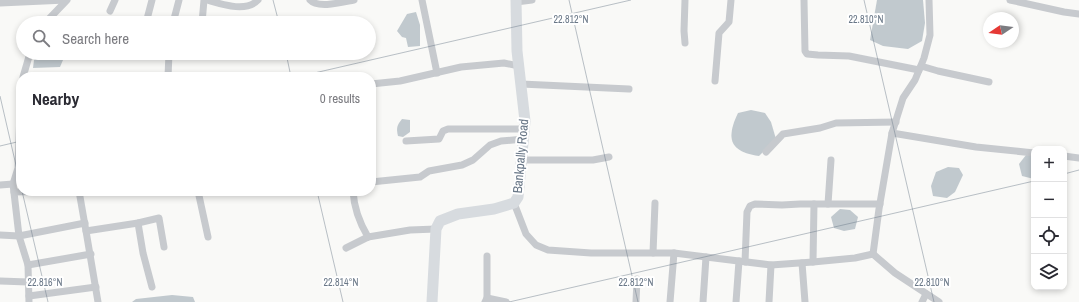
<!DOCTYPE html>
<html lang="en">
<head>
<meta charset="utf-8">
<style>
	body { margin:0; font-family:"Archivo Narrow",sans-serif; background:#f7f7f7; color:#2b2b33 }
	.controls { position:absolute; right:12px; bottom:12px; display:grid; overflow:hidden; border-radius:8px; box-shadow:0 2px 6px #0003 }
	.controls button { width:36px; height:36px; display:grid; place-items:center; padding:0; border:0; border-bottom:1px solid #e1e1e2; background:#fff; color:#2b2b33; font:20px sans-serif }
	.compass { position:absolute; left:983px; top:12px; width:36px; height:36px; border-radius:50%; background:#fff; box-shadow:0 2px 6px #0003; rotate:257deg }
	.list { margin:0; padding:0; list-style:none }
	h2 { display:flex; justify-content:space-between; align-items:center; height:52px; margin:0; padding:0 16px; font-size:17px }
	h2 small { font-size:13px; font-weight:400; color:#7c7c81 }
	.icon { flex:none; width:22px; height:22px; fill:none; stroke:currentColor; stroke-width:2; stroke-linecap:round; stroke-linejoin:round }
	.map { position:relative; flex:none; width:1079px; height:302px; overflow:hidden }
	.search { position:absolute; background:#fff; box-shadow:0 2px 6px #0003; left:16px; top:16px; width:360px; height:44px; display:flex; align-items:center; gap:10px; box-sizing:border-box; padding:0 14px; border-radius:22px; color:#7c7c81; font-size:15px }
	.panel { position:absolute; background:#fff; box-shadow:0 2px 6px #0003; left:16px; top:72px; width:360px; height:124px; border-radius:16px }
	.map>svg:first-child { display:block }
	.water { fill:#c1c9ce }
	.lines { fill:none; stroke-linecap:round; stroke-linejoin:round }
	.street { stroke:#c7cace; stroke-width:7 }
	.secondary { stroke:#d7dbdf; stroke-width:11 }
	.ticks { fill:none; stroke:#697787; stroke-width:1; stroke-opacity:0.45 }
	.labels { text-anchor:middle; stroke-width:4; stroke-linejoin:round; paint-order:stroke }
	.street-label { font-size:13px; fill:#697787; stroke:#fff }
	.ticks-label { font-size:10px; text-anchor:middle; fill:#697787; stroke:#fff; stroke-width:4; stroke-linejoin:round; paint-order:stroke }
</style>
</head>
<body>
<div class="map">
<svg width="1079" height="302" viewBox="0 0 1079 302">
	<rect width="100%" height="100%" fill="#f9f9f7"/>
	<g class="water">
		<path d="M 877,0 L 923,0 L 925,23 L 922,41 L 908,49 L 883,46 L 870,40 Z"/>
		<path d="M 416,12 L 420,25 L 420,46 L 408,47 L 406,38 L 402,37 L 397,31 L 407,14 Z"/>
		<path d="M 41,53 L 66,53 L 60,67 L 33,68 L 34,60 Z"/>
		<path d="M 751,110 L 765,113 L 771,122 L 776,139 L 759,156 C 729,152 726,138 738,113 Z"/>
		<path d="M 402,119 L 410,120 L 410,132 L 403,137 L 398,136 C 396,128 397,125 402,119 Z"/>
		<path d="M 1026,155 L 1034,156 L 1034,179 L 1022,176 L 1019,164 Z"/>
		<path d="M 948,167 L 959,168 L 963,175 L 955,192 L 947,198 L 933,196 L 931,186 L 936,172 Z"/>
		<path d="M 840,209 L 850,210 L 858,217 L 855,229 L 844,231 L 834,228 L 831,217 Z"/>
		<path d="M 172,295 L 193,297 L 195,302 L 132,302 L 136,299 Z"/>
	</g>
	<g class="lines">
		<g class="street">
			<path d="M 207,0 C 221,4 246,13 258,0"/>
			<path d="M 310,0 C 318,9 343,2 354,0"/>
			<path d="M 422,0 L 437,73"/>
			<path d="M 804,0 L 805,51 L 807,54 L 818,55 L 849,56 L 919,70"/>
			<path d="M 1010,0 L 1064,12 L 1079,14"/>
			<path d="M 516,2 L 532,0"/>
			<path d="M 0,3 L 66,0"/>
			<path d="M 110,11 L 115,0"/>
			<path d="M 45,23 L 67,0"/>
			<path d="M 146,23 L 152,0"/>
			<path d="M 173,23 L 179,0"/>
			<path d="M 202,23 L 204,0"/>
			<path d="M 685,43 L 684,31 L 685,0"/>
			<path d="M 921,66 L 938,71 L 989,82"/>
			<path d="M 23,77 L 30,53"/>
			<path d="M 168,77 L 169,53"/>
			<path d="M 715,81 L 719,33 L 729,22 L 731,0"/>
			<path d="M 21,84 L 18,168 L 13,184 L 19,236 L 28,265 L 29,302"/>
			<path d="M 371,84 L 400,81 L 461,67 L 504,63 L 519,66"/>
			<path d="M 521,84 L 629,89"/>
			<path d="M 892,133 L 976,147 L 1034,153"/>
			<path d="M 406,141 L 439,139 L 443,131 L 448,129 L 524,129"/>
			<path d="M 766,152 L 783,134 L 820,128 L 836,123 L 896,122"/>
			<path d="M 1064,156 L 1079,158"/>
			<path d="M 522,160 L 593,160 L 609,157"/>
			<path d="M 371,182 L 420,177 L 429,171 L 462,165 L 473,160 L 490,145 L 501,141 L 524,139"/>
			<path d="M 0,185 L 13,184"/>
			<path d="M 79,191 L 86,231 L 138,223 L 159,218 L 164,247"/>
			<path d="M 198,191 L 208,237"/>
			<path d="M 353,191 C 354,208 359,222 368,237 L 410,230 L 436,229"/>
			<path d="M 14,192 L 52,191"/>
			<path d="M 514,203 L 526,234 L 536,245 L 548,250 L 591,253 L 674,253 L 771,265 L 813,262 L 855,258 L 873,254"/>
			<path d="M 828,204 L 831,160"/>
			<path d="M 138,223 L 143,253 L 152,287"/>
			<path d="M 86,231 L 98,302"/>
			<path d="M 0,235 L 19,236 L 85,223"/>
			<path d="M 346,248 L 368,237"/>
			<path d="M 653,253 L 655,203"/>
			<path d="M 873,254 L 879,209 L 892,133 L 903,98 L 915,80 L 924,58 L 930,35 L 929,0"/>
			<path d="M 873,254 L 895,273 L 939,302"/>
			<path d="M 745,262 L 747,212 L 750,206 L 755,204 L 782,205 L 800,204 L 880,204"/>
			<path d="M 813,262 L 814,204"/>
			<path d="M 802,263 L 805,302"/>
			<path d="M 28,265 L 91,254"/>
			<path d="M 0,281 L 28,282"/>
			<path d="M 29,296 L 96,287"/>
			<path d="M 487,298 L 487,256"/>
			<path d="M 485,302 L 487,298 L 506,302"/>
			<path d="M 636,302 L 637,279"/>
			<path d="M 670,302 L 674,253"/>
			<path d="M 703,302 L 706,257"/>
			<path d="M 736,302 L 739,261"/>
			<path d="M 769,302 L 771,265"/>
			<path d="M 922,302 L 926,294"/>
		</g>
		<path class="secondary" d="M 432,302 L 436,229 L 440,221 L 458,214 L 494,209 L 514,203 L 518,197 L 525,121 L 517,51 L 516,0"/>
	</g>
	<path class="ticks" d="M 273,0 L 279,23M 569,0 L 638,302M 864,0 L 934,302M 286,53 L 291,77M 297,77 L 631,0M 0,96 L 21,187M 0,146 L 21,141M 1064,174 L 1079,170M 22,191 L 48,302M 317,191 L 343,302M 509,302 L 1034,181"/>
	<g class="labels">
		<g class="street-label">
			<text transform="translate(520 156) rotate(-85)" y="5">Bankpally Road</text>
		</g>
	</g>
	<g class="ticks-label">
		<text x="571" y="23">22.812°N</text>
		<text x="866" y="23">22.810°N</text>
		<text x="45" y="286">22.816°N</text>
		<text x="341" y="286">22.814°N</text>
		<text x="636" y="286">22.812°N</text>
		<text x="932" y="286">22.810°N</text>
	</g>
</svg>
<div class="controls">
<button>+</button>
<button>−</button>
<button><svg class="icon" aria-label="locate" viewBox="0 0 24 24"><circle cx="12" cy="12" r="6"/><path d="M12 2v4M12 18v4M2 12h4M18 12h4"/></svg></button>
<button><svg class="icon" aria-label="layers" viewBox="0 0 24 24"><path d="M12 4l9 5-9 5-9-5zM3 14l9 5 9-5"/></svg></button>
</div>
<svg class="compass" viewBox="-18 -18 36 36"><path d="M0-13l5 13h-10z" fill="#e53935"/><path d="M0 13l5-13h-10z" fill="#7c7c81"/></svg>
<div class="search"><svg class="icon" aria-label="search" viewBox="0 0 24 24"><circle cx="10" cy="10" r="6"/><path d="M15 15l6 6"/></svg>Search here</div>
<section class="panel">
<h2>Nearby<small>0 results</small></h2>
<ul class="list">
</ul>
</section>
</div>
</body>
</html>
